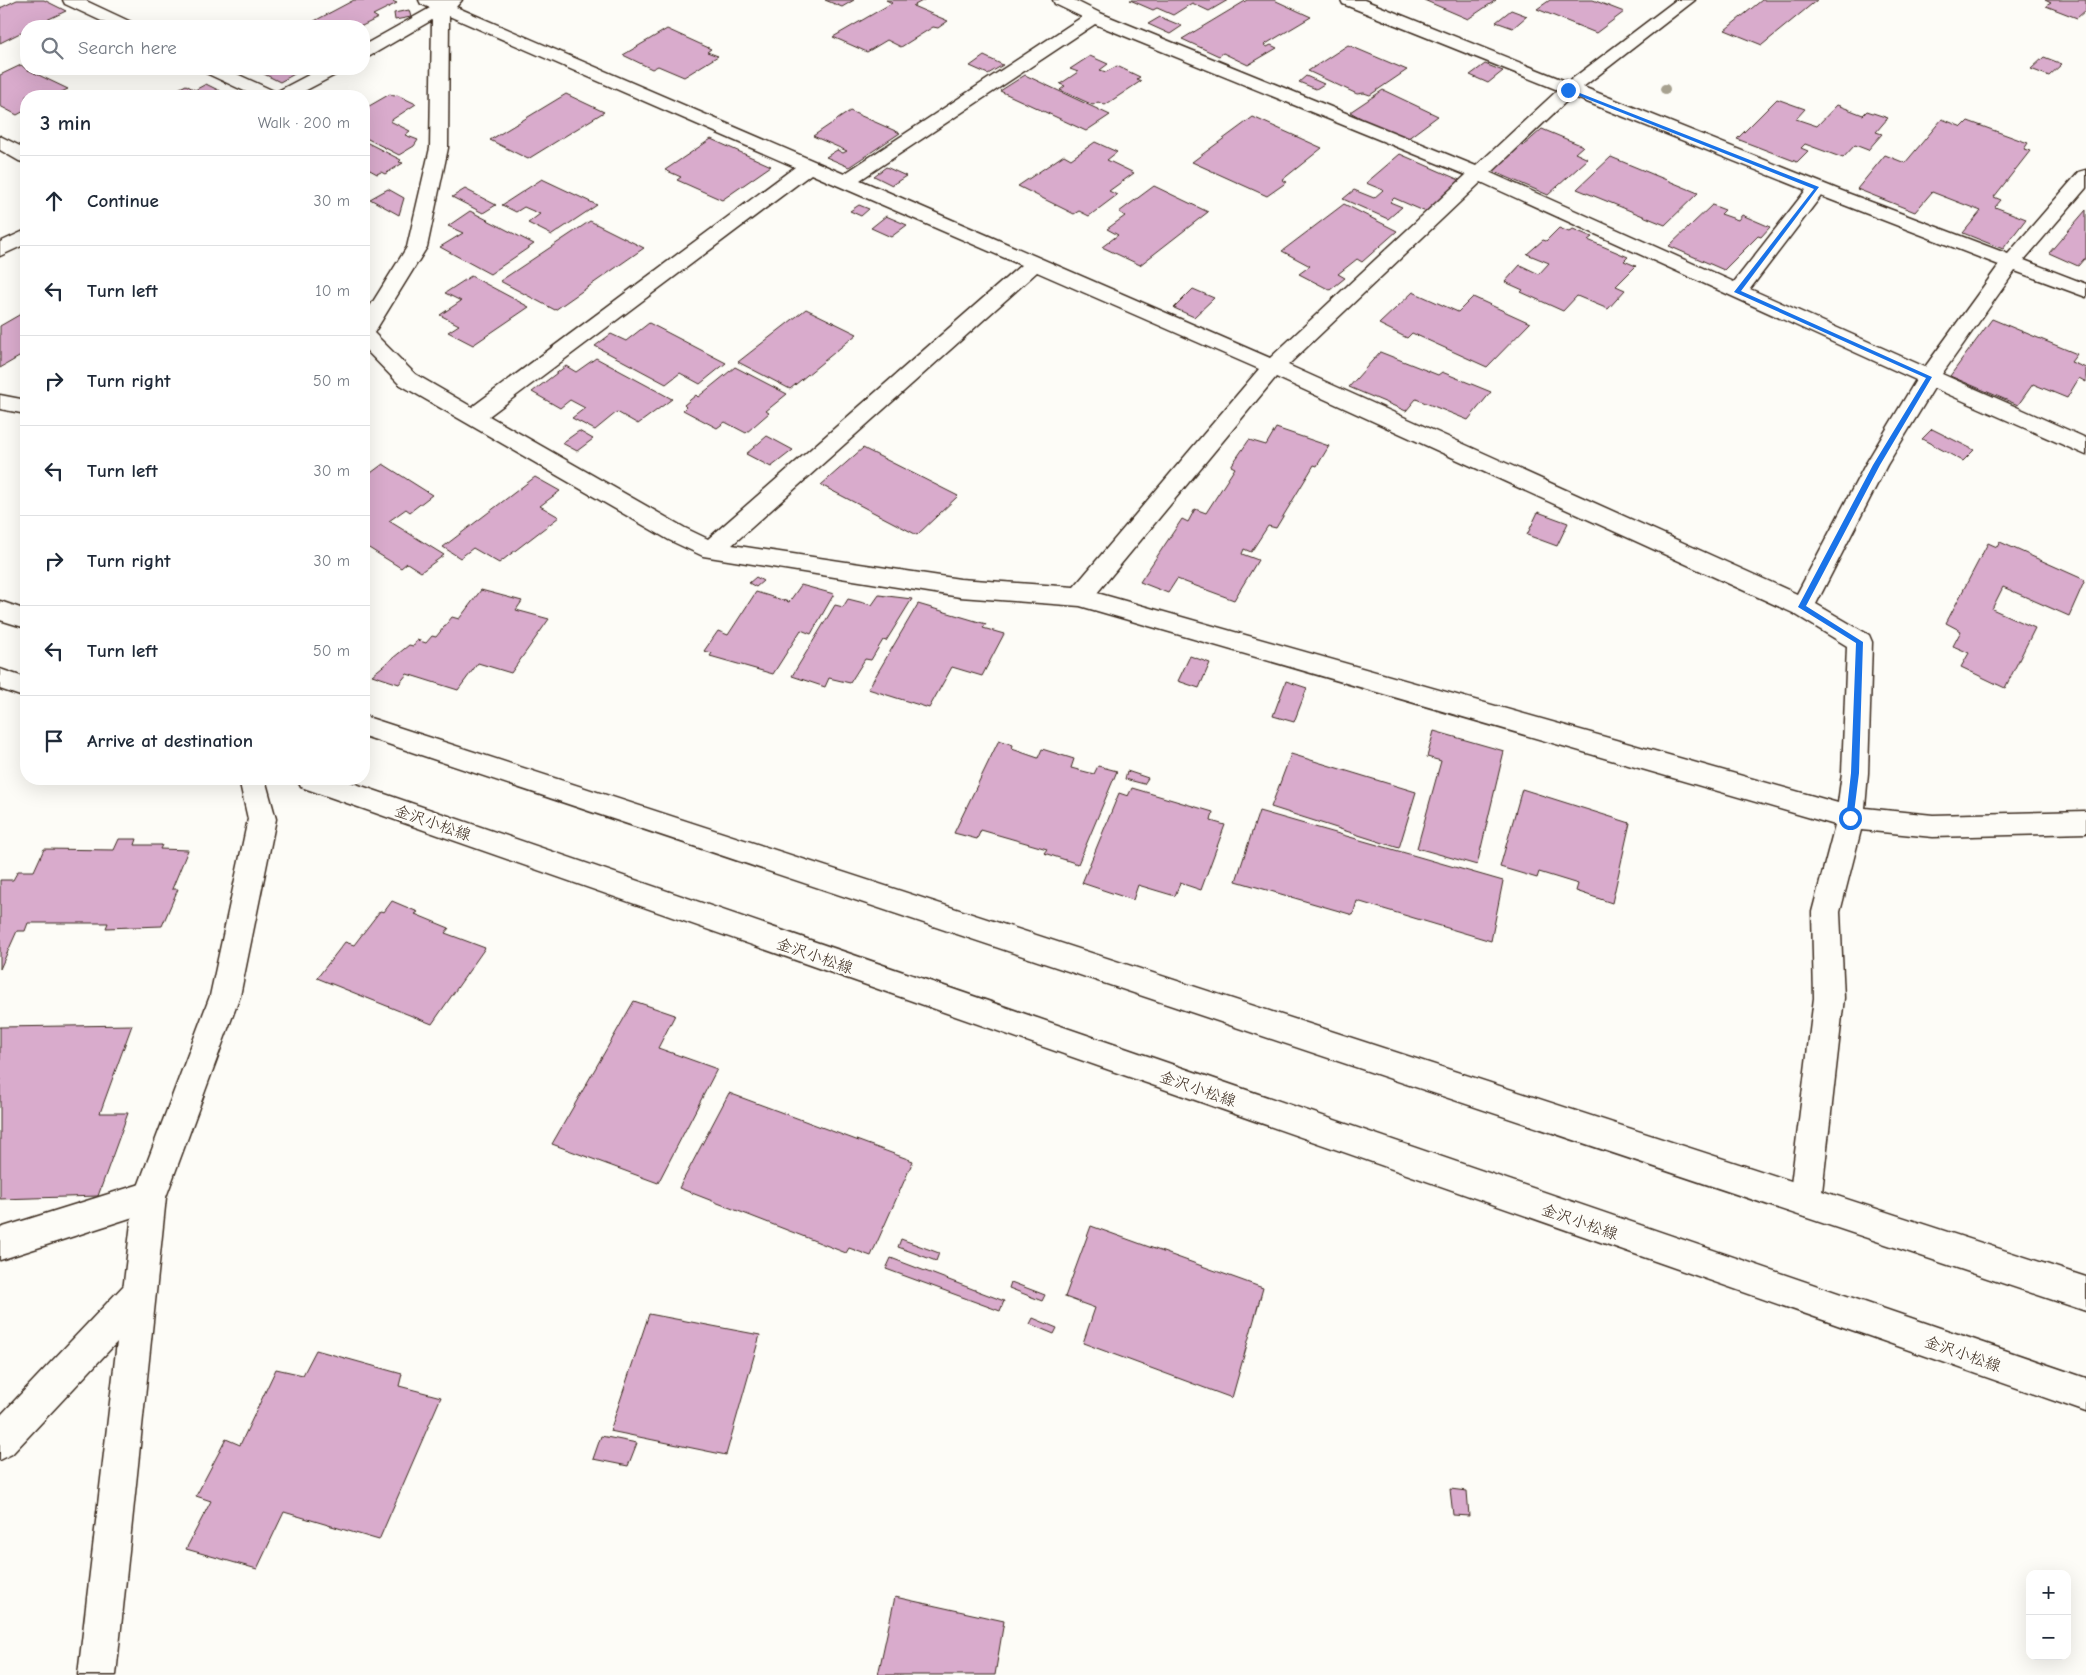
<!DOCTYPE html>
<html lang="en">
<head>
<meta charset="utf-8">
<style>
	body { margin:0; font-family:"Comic Neue","Klee One",sans-serif; background:#f2f2f3; color:#1f2937 }
	.controls { position:absolute; right:15px; bottom:15px; display:grid; overflow:hidden; border-radius:10px; box-shadow:0 5px 20px #0002 }
	.controls button { width:45px; height:45px; display:grid; place-items:center; padding:0; border:0; border-bottom:1px solid #e0e1e3; background:#fff; color:#1f2937; font:25px sans-serif }
	.stop { position:absolute; width:15px; height:15px; margin:-11px; border:4px solid #1a73e8; border-radius:50%; background:#fff }
	.stop.end { background:#1a73e8; border-color:#fff; box-shadow:0 1px 5px #0008 }
	.list { margin:0; padding:0; list-style:none }
	h2 { display:flex; justify-content:space-between; align-items:center; height:65px; margin:0; padding:0 20px; font-size:21px }
	h2 small { font-size:16px; font-weight:400; color:#747a83 }
	.list li { display:grid; grid-template-columns:32px 1fr auto; gap:15px; align-items:center; box-sizing:border-box; height:90px; padding:0 20px; border-top:1px solid #e0e1e3 }
	.list b { display:block; font-size:19px; white-space:nowrap }
	.list em { font-size:16px; font-style:normal; color:#747a83 }
	.icon { flex:none; width:28px; height:28px; fill:none; stroke:currentColor; stroke-width:2; stroke-linecap:round; stroke-linejoin:round }
	.map { position:relative; flex:none; width:2086px; height:1675px; overflow:hidden }
	.search { position:absolute; background:#fff; box-shadow:0 5px 20px #0002; left:20px; top:20px; width:350px; height:55px; display:flex; align-items:center; gap:12px; box-sizing:border-box; padding:0 18px; border-radius:20px; color:#747a83; font-size:19px }
	.panel { position:absolute; background:#fff; box-shadow:0 5px 20px #0002; left:20px; top:90px; width:350px; height:695px; border-radius:20px }
	.map>svg:first-child { display:block }
	.building { fill:#d9abcc; stroke:#3b2a1e }
	.lines { fill:none; stroke-linecap:round; stroke-linejoin:round }
	.minor-casing { stroke:#3b2a1e; stroke-width:3 }
	.tertiary-casing { stroke:#3b2a1e; stroke-width:3 }
	.primary-casing { stroke:#3b2a1e; stroke-width:3 }
	.minor { fill:#fdfcf7; fill-rule:evenodd }
	.tertiary { fill:#fdfcf7; fill-rule:evenodd }
	.primary { fill:#fdfcf7; fill-rule:evenodd }
	.tree { fill:#a7a18f }
	.route { fill:#1a73e8 }
	.labels { text-anchor:middle; stroke-width:5; stroke-linejoin:round; paint-order:stroke }
	.street-label { font-size:16px; fill:#3b2a1e; stroke:#fdfcf7 }
</style>
</head>
<body>
<div class="map">
<svg width="2086" height="1675" viewBox="0 0 2086 1675">
	<rect width="100%" height="100%" fill="#fdfcf7"/>
	<filter id="ink" filterUnits="userSpaceOnUse"><feTurbulence type="fractalNoise" baseFrequency=".02" numOctaves="2"/><feDisplacementMap in="SourceGraphic" scale="10" xChannelSelector="R" yChannelSelector="G"/><feConvolveMatrix kernelMatrix="1 2 1 2 8 2 1 2 1" color-interpolation-filters="sRGB"/></filter>
	<g filter="url(#ink)">
		<g class="building">
			<path d="M 17,0 L 44,0 L 66,11 L 34,26 L 26,26 L 26,30 L 0,43 L 0,8 Z"/>
			<path d="M 354,0 L 390,0 L 397,3 L 373,15 L 378,18 L 362,26 L 305,26 Z"/>
			<path d="M 825,0 L 854,0 L 842,7 Z"/>
			<path d="M 886,0 L 924,0 L 913,6 L 948,21 L 938,28 L 933,27 L 901,47 L 887,40 L 867,52 L 833,37 L 892,3 Z"/>
			<path d="M 1130,0 L 1228,0 L 1209,11 L 1192,3 L 1173,15 L 1157,8 L 1153,10 Z"/>
			<path d="M 1247,0 L 1274,0 L 1311,17 L 1264,45 L 1267,47 L 1271,45 L 1277,48 L 1248,65 L 1223,53 L 1219,56 L 1182,39 Z"/>
			<path d="M 1424,0 L 1496,0 L 1468,19 Z"/>
			<path d="M 1550,0 L 1593,0 L 1624,12 L 1596,33 L 1537,9 Z"/>
			<path d="M 1762,0 L 1817,0 L 1762,45 L 1725,30 Z"/>
			<path d="M 2045,0 L 2086,0 L 2086,10 L 2077,18 L 2046,6 L 2051,3 Z"/>
			<path d="M 409,10 L 411,17 L 395,20 L 394,13 Z"/>
			<path d="M 1511,10 L 1527,16 L 1513,28 L 1496,22 Z"/>
			<path d="M 1160,17 L 1182,26 L 1170,34 L 1148,24 Z"/>
			<path d="M 667,29 L 711,49 L 707,52 L 718,56 L 684,77 L 658,66 L 652,69 L 623,55 Z"/>
			<path d="M 1348,45 L 1407,70 L 1370,95 L 1364,93 L 1357,94 L 1308,71 Z"/>
			<path d="M 984,56 L 1003,65 L 988,74 L 970,66 Z"/>
			<path d="M 1090,56 L 1108,64 L 1100,70 L 1106,72 L 1117,66 L 1140,77 L 1137,79 L 1141,81 L 1105,105 L 1098,102 L 1093,105 L 1060,90 L 1065,86 L 1060,84 L 1078,72 L 1070,69 Z"/>
			<path d="M 2044,57 L 2062,64 L 2049,76 L 2031,69 Z"/>
			<path d="M 1485,64 L 1503,71 L 1488,83 L 1470,75 Z"/>
			<path d="M 21,65 L 26,69 L 68,89 L 53,96 L 26,96 L 26,110 L 17,115 L 0,106 L 0,75 Z"/>
			<path d="M 254,69 L 292,69 L 298,72 L 280,82 Z"/>
			<path d="M 1025,75 L 1110,115 L 1086,131 L 1000,91 Z"/>
			<path d="M 1306,76 L 1324,84 L 1316,89 L 1299,82 Z"/>
			<path d="M 206,84 L 224,93 L 218,96 L 164,96 L 186,85 L 195,90 Z"/>
			<path d="M 1383,90 L 1438,116 L 1407,139 L 1382,128 L 1380,129 L 1350,112 Z"/>
			<path d="M 390,94 L 394,96 L 397,95 L 416,104 L 390,121 L 410,131 L 405,135 L 418,140 L 414,146 L 399,155 L 364,137 L 364,109 Z"/>
			<path d="M 566,94 L 604,112 L 528,159 L 490,140 Z"/>
			<path d="M 1777,99 L 1805,109 L 1796,119 L 1817,126 L 1837,105 L 1863,115 L 1867,111 L 1888,118 L 1876,132 L 1882,134 L 1868,150 L 1855,145 L 1843,158 L 1805,144 L 1801,148 L 1808,151 L 1797,162 L 1737,139 Z"/>
			<path d="M 850,111 L 900,133 L 849,167 L 826,157 L 837,150 L 843,153 L 847,151 L 813,136 Z"/>
			<path d="M 1253,117 L 1322,148 L 1282,180 L 1287,182 L 1267,196 L 1192,162 Z"/>
			<path d="M 1942,119 L 1962,127 L 1968,121 L 2028,143 L 2024,149 L 2030,151 L 1994,197 L 2001,200 L 1995,207 L 2026,219 L 2003,249 L 1963,233 L 1981,211 L 1932,192 L 1915,212 L 1857,189 L 1885,155 L 1905,163 Z"/>
			<path d="M 1542,129 L 1583,146 L 1575,153 L 1588,159 L 1548,195 L 1488,169 L 1518,143 L 1523,146 Z"/>
			<path d="M 711,139 L 771,166 L 722,200 L 677,180 L 681,177 L 665,170 Z"/>
			<path d="M 364,141 L 401,160 L 399,162 L 403,163 L 385,174 L 381,172 L 377,174 L 368,169 L 364,172 Z"/>
			<path d="M 1095,142 L 1117,152 L 1107,160 L 1134,173 L 1109,191 L 1117,195 L 1089,216 L 1079,211 L 1074,214 L 1018,186 L 1064,155 L 1071,159 Z"/>
			<path d="M 1400,154 L 1464,182 L 1433,215 L 1394,198 L 1390,202 L 1402,207 L 1388,219 L 1343,199 L 1354,190 L 1374,198 L 1383,190 L 1366,183 Z"/>
			<path d="M 1611,157 L 1698,193 L 1665,225 L 1577,189 Z"/>
			<path d="M 886,167 L 906,176 L 892,185 L 874,176 Z"/>
			<path d="M 542,179 L 597,205 L 552,235 L 528,223 L 540,214 L 524,207 L 516,212 L 502,205 Z"/>
			<path d="M 1154,186 L 1208,212 L 1140,265 L 1102,247 L 1118,235 L 1107,229 L 1125,216 L 1119,212 Z"/>
			<path d="M 388,189 L 404,198 L 399,215 L 370,199 Z"/>
			<path d="M 465,189 L 496,205 L 483,213 L 452,197 Z"/>
			<path d="M 1344,204 L 1397,231 L 1362,262 L 1357,259 L 1338,274 L 1345,278 L 1330,290 L 1299,274 L 1310,266 L 1282,251 Z"/>
			<path d="M 859,205 L 869,209 L 861,216 L 850,211 Z"/>
			<path d="M 1712,205 L 1725,210 L 1721,214 L 1738,220 L 1742,215 L 1770,227 L 1761,237 L 1758,236 L 1724,270 L 1669,246 Z"/>
			<path d="M 2086,210 L 2086,259 L 2084,259 L 2078,266 L 2049,253 Z"/>
			<path d="M 470,211 L 534,244 L 490,274 L 440,247 L 463,233 L 448,226 Z"/>
			<path d="M 886,216 L 907,225 L 891,237 L 871,228 Z"/>
			<path d="M 590,221 L 644,248 L 555,310 L 500,281 Z"/>
			<path d="M 1559,228 L 1569,232 L 1573,229 L 1592,237 L 1588,240 L 1628,257 L 1624,261 L 1636,266 L 1616,286 L 1625,290 L 1608,309 L 1577,296 L 1563,311 L 1521,292 L 1523,290 L 1505,282 L 1520,265 L 1539,274 L 1549,263 L 1527,254 L 1543,240 L 1546,241 Z"/>
			<path d="M 471,276 L 529,307 L 473,345 L 448,332 L 459,325 L 440,315 L 461,301 L 445,293 Z"/>
			<path d="M 1193,289 L 1214,298 L 1194,317 L 1174,308 Z"/>
			<path d="M 1413,292 L 1458,312 L 1473,297 L 1530,323 L 1487,367 L 1412,333 L 1407,338 L 1379,324 Z"/>
			<path d="M 806,309 L 857,334 L 790,389 L 738,362 Z"/>
			<path d="M 26,311 L 26,353 L 0,368 L 0,326 Z"/>
			<path d="M 1992,319 L 2077,354 L 2071,362 L 2086,368 L 2086,382 L 2079,378 L 2067,398 L 2033,384 L 2018,405 L 1950,376 Z"/>
			<path d="M 649,323 L 726,363 L 700,384 L 680,373 L 666,384 L 595,346 L 611,334 L 626,341 Z"/>
			<path d="M 1380,352 L 1438,375 L 1442,372 L 1491,392 L 1468,420 L 1416,399 L 1406,411 L 1349,387 Z"/>
			<path d="M 596,358 L 672,399 L 638,424 L 617,412 L 595,430 L 572,418 L 585,408 L 570,400 L 560,408 L 532,392 L 566,366 L 576,372 Z"/>
			<path d="M 735,367 L 787,394 L 766,411 L 769,413 L 746,433 L 725,422 L 717,428 L 683,410 L 686,407 L 684,405 L 696,395 L 698,397 Z"/>
			<path d="M 1276,428 L 1329,446 L 1317,466 L 1314,465 L 1276,528 L 1268,526 L 1251,552 L 1244,549 L 1242,554 L 1258,560 L 1234,600 L 1177,579 L 1168,593 L 1140,582 L 1182,519 L 1188,522 L 1195,509 L 1206,513 L 1235,468 L 1231,466 L 1249,440 L 1266,445 Z"/>
			<path d="M 1932,429 L 1974,450 L 1963,461 L 1922,439 Z"/>
			<path d="M 579,431 L 593,439 L 577,451 L 562,443 Z"/>
			<path d="M 767,436 L 793,450 L 771,467 L 746,454 Z"/>
			<path d="M 863,448 L 958,496 L 917,535 L 821,485 Z"/>
			<path d="M 383,464 L 432,495 L 410,512 L 406,509 L 389,521 L 444,555 L 421,572 L 407,563 L 401,568 L 364,545 L 364,504 L 370,500 L 364,496 L 364,478 Z"/>
			<path d="M 535,477 L 560,491 L 540,506 L 559,517 L 499,563 L 473,548 L 460,558 L 443,547 Z"/>
			<path d="M 1538,512 L 1568,523 L 1557,546 L 1527,535 Z"/>
			<path d="M 2000,542 L 2085,580 L 2069,616 L 2003,587 L 1992,609 L 2035,628 L 2005,688 L 1961,667 L 1969,653 L 1953,646 L 1961,631 L 1946,623 L 1988,543 L 1997,547 Z"/>
			<path d="M 756,577 L 763,581 L 756,587 L 749,583 Z"/>
			<path d="M 801,585 L 834,594 L 811,634 L 801,630 L 773,674 L 710,656 L 712,653 L 704,651 L 718,631 L 728,635 L 756,592 L 789,602 Z"/>
			<path d="M 481,590 L 522,601 L 516,610 L 549,619 L 511,673 L 478,663 L 458,690 L 407,674 L 399,684 L 372,675 L 409,645 L 413,646 L 417,640 L 426,643 L 432,636 L 436,637 L 452,617 L 459,619 Z"/>
			<path d="M 879,595 L 912,599 L 886,641 L 883,640 L 871,660 L 865,659 L 850,683 L 829,678 L 825,687 L 792,676 L 835,605 L 843,607 L 848,599 L 872,605 Z"/>
			<path d="M 918,604 L 986,624 L 983,628 L 1004,634 L 982,676 L 952,667 L 929,708 L 868,689 Z"/>
			<path d="M 1190,656 L 1210,663 L 1199,688 L 1178,681 Z"/>
			<path d="M 1286,681 L 1307,688 L 1294,722 L 1273,716 Z"/>
			<path d="M 1434,731 L 1504,751 L 1477,865 L 1417,848 L 1441,761 L 1427,757 Z"/>
			<path d="M 999,740 L 1013,745 L 1012,749 L 1038,758 L 1042,749 L 1074,759 L 1071,768 L 1094,774 L 1098,766 L 1117,771 L 1078,864 L 1044,853 L 1047,849 L 981,830 L 977,839 L 954,833 Z"/>
			<path d="M 1291,754 L 1416,792 L 1399,848 L 1271,807 Z"/>
			<path d="M 1127,771 L 1148,778 L 1144,784 L 1125,779 Z"/>
			<path d="M 1132,788 L 1213,812 L 1211,821 L 1225,825 L 1201,890 L 1180,883 L 1175,896 L 1138,885 L 1133,900 L 1082,883 L 1119,793 L 1128,796 Z"/>
			<path d="M 1522,789 L 1630,823 L 1612,903 L 1576,891 L 1578,884 L 1539,872 L 1537,878 L 1500,867 Z"/>
			<path d="M 1259,811 L 1503,881 L 1491,941 L 1357,901 L 1353,915 L 1236,881 Z"/>
			<path d="M 119,839 L 137,839 L 135,845 L 162,845 L 160,849 L 188,850 L 172,889 L 178,889 L 162,926 L 106,928 L 108,923 L 28,923 L 25,931 L 17,931 L 0,969 L 0,880 L 13,880 L 18,871 L 34,871 L 44,849 L 114,850 Z"/>
			<path d="M 392,901 L 418,912 L 415,914 L 449,928 L 445,933 L 485,948 L 432,1024 L 317,978 L 345,942 L 354,945 L 380,911 L 384,912 Z"/>
			<path d="M 634,1001 L 675,1015 L 658,1048 L 717,1069 L 658,1183 L 552,1144 Z"/>
			<path d="M 132,1025 L 100,1113 L 128,1113 L 98,1196 L 0,1199 L 0,1027 Z"/>
			<path d="M 729,1093 L 913,1161 L 871,1256 L 849,1248 L 846,1253 L 679,1188 Z"/>
			<path d="M 1091,1226 L 1263,1288 L 1232,1398 L 1083,1343 L 1095,1308 L 1065,1297 Z"/>
			<path d="M 901,1239 L 939,1253 L 936,1261 L 898,1247 Z"/>
			<path d="M 891,1258 L 1004,1301 L 1000,1311 L 886,1269 Z"/>
			<path d="M 1011,1282 L 1045,1295 L 1042,1301 L 1009,1288 Z"/>
			<path d="M 649,1314 L 760,1335 L 726,1455 L 610,1431 Z"/>
			<path d="M 1033,1318 L 1057,1328 L 1054,1334 L 1030,1324 Z"/>
			<path d="M 316,1350 L 402,1374 L 399,1386 L 441,1397 L 379,1540 L 284,1512 L 257,1569 L 186,1549 L 211,1501 L 196,1496 L 226,1439 L 240,1445 L 276,1369 L 303,1375 Z"/>
			<path d="M 601,1436 L 637,1443 L 628,1466 L 593,1459 Z"/>
			<path d="M 1450,1489 L 1467,1491 L 1469,1516 L 1453,1515 Z"/>
			<path d="M 895,1597 L 1004,1621 L 995,1675 L 878,1675 Z"/>
		</g>
		<g class="lines">
			<defs>
				<g id="minor">
					<path d="M 63,0 L 84,0 L 131,22 L 134,26 L 112,26 L 65,4 Z"/>
					<path d="M 419,0 L 462,0 L 456,7 L 844,174 L 1082,17 L 1055,4 L 1053,0 L 1074,0 L 1100,13 L 1476,166 L 1558,90 L 1343,4 L 1341,0 L 1364,0 L 1568,82 L 1676,0 L 1695,0 L 1583,87 L 1842,191 L 2008,254 L 2079,172 L 2086,170 L 2086,188 L 2024,260 L 2086,284 L 2086,297 L 2015,271 L 1942,374 L 2086,438 L 2086,455 L 1934,388 L 1887,465 L 1816,604 L 1869,635 L 1872,642 L 1868,773 L 1865,808 L 1933,815 L 2086,811 L 2086,833 L 1933,837 L 1861,830 L 1840,912 L 1844,998 L 1821,1201 L 1816,1212 L 1805,1217 L 1794,1212 L 1789,1201 L 1814,998 L 1812,912 L 1835,825 L 1080,606 L 960,597 L 703,556 L 669,540 L 399,384 L 364,348 L 364,316 L 407,247 L 430,148 L 432,20 L 370,56 L 364,57 L 364,45 L 430,8 L 421,4 ZM 449,16 L 795,167 L 472,407 L 415,374 L 374,333 L 427,247 L 448,148 ZM 1095,24 L 1466,175 L 1270,358 L 860,180 ZM 1572,96 L 1806,190 L 1734,282 L 1491,173 ZM 811,174 L 1021,265 L 708,539 L 685,528 L 489,416 ZM 1481,182 L 1916,380 L 1865,465 L 1797,594 L 1288,365 ZM 1821,196 L 1999,265 L 1925,367 L 1750,289 ZM 1037,272 L 1259,369 L 1074,587 L 960,579 L 732,545 ZM 1276,377 L 1793,613 L 1847,646 L 1842,773 L 1838,803 L 1097,593 Z"/>
					<path d="M 203,69 L 226,69 L 276,92 L 320,69 L 342,69 L 339,73 L 295,96 L 255,96 L 206,73 Z"/>
					<path d="M 26,230 L 26,244 L 0,256 L 0,242 Z"/>
					<path d="M 0,395 L 26,400 L 26,414 L 0,409 Z"/>
					<path d="M 150,1181 L 161,1186 L 166,1197 L 161,1208 L 0,1260 L 0,1228 Z"/>
					<path d="M 137,1279 L 149,1284 L 154,1296 L 149,1308 L 12,1454 L 0,1460 L 0,1416 L 125,1284 Z"/>
				</g>
				<g id="tertiary">
					<path d="M 0,136 L 26,149 L 26,163 L 19,161 L 0,150 Z"/>
					<path d="M 239,779 L 265,779 L 276,819 L 240,996 L 166,1197 L 116,1675 L 78,1675 L 134,1197 L 210,996 L 248,819 Z"/>
				</g>
				<g id="primary">
					<path d="M 0,601 L 26,610 L 26,628 L 0,620 Z"/>
					<path d="M 0,669 L 26,678 L 26,698 L 0,689 Z"/>
					<path d="M 364,716 L 2086,1277 L 2086,1311 L 364,736 Z"/>
					<path d="M 297,779 L 341,779 L 2086,1378 L 2086,1412 L 301,787 Z"/>
				</g>
			</defs>
			<use href="#minor" class="minor-casing"/>
			<use href="#tertiary" class="tertiary-casing"/>
			<use href="#primary" class="primary-casing"/>
			<use href="#minor" class="minor"/>
			<use href="#tertiary" class="tertiary"/>
			<use href="#primary" class="primary"/>
		</g>
		<circle class="tree" cx="1665" cy="89" r="5"/>
	</g>
	<path class="route" d="M 1567,88 L 1819,187 L 1741,291 L 1932,377 L 1880,465 L 1806,606 L 1863,642 L 1859,773 L 1853,821 L 1850,822 L 1846,818 L 1851,773 L 1856,643 L 1798,607 L 1873,465 L 1926,378 L 1734,292 L 1814,189 L 1567,91 Z"/>
	<g class="labels">
		<g class="street-label">
			<text transform="translate(433 822) rotate(19)" y="6">金沢小松線</text>
			<text transform="translate(815 955) rotate(19)" y="6">金沢小松線</text>
			<text transform="translate(1198 1088) rotate(19)" y="6">金沢小松線</text>
			<text transform="translate(1580 1221) rotate(19)" y="6">金沢小松線</text>
			<text transform="translate(1963 1353) rotate(19)" y="6">金沢小松線</text>
		</g>
	</g>
</svg>
<div class="controls">
<button>+</button>
<button>−</button>
</div>
<div class="stop" style="left:1850px;top:818px"></div>
<div class="stop end" style="left:1568px;top:90px"></div>
<div class="search"><svg class="icon" aria-label="search" viewBox="0 0 24 24"><circle cx="10" cy="10" r="6"/><path d="M15 15l6 6"/></svg>Search here</div>
<section class="panel">
<h2>3 min<small>Walk · 200 m</small></h2>
<ul class="list">
<li><svg class="icon" aria-label="ahead" viewBox="0 0 24 24"><path d="M12 20V5M6 11l6-6 6 6"/></svg><div><b>Continue</b></div><em>30 m</em></li>
<li><svg class="icon" aria-label="left" viewBox="0 0 24 24"><path d="M17 20v-9H6M10 6l-5 5 5 5"/></svg><div><b>Turn left</b></div><em>10 m</em></li>
<li><svg class="icon" aria-label="right" viewBox="0 0 24 24"><path d="M7 20v-9h11M14 6l5 5-5 5"/></svg><div><b>Turn right</b></div><em>50 m</em></li>
<li><svg class="icon" aria-label="left" viewBox="0 0 24 24"><path d="M17 20v-9H6M10 6l-5 5 5 5"/></svg><div><b>Turn left</b></div><em>30 m</em></li>
<li><svg class="icon" aria-label="right" viewBox="0 0 24 24"><path d="M7 20v-9h11M14 6l5 5-5 5"/></svg><div><b>Turn right</b></div><em>30 m</em></li>
<li><svg class="icon" aria-label="left" viewBox="0 0 24 24"><path d="M17 20v-9H6M10 6l-5 5 5 5"/></svg><div><b>Turn left</b></div><em>50 m</em></li>
<li><svg class="icon" aria-label="arrive" viewBox="0 0 24 24"><path d="M6 21V4h12l-3 4 3 4H6"/></svg><div><b>Arrive at destination</b></div></li>
</ul>
</section>
</div>
</body>
</html>
